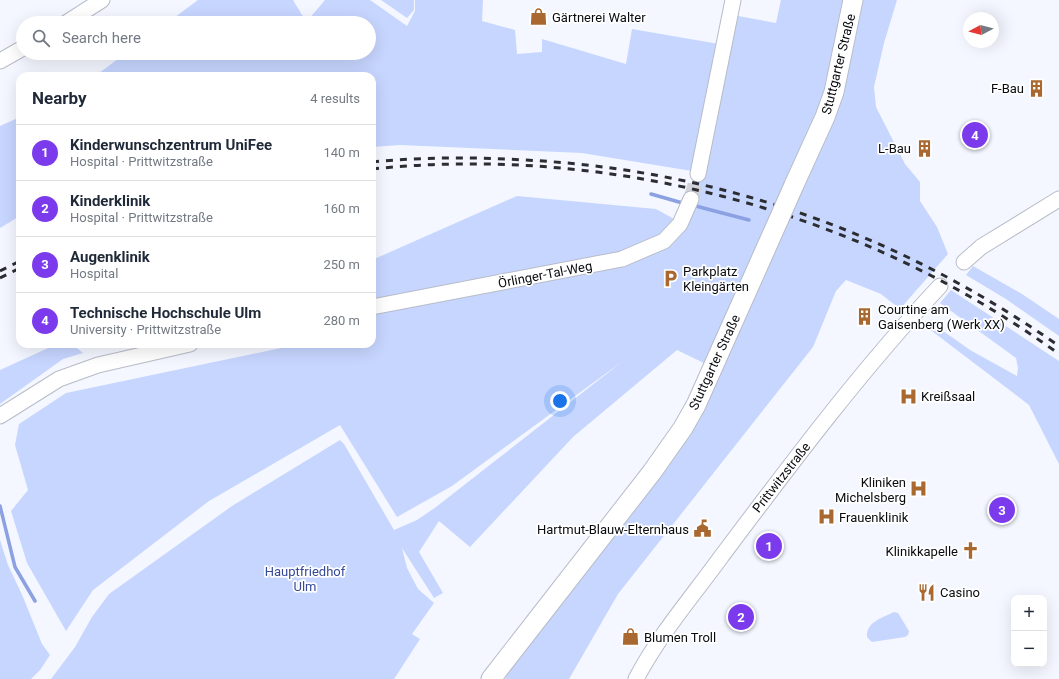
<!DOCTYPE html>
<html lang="en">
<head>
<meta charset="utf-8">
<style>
	body { margin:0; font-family:Roboto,sans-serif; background:#f6f6f7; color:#1f2937 }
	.controls { position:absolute; right:12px; bottom:12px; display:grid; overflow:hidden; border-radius:8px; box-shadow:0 4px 16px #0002 }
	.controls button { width:36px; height:36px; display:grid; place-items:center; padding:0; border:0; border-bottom:1px solid #e0e1e3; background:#fff; color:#1f2937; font:20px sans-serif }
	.compass { position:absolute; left:963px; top:12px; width:36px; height:36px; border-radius:50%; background:#fff; box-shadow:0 4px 16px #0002; rotate:263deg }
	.you { position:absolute; left:560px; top:401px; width:14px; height:14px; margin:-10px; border:3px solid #fff; border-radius:50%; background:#1a73e8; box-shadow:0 0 0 6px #1a73e833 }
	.badge { display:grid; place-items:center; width:26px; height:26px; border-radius:50%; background:#7c3aed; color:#fff; font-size:13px; font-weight:700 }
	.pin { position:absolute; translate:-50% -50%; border:2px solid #fff; box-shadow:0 1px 4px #0006 }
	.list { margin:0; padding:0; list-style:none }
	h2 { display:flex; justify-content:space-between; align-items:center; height:52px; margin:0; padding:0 16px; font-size:17px }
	h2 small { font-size:13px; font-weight:400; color:#747a83 }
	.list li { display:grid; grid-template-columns:26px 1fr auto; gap:12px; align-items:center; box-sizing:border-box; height:56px; padding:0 16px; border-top:1px solid #e0e1e3 }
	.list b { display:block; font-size:15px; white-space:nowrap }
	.list p { margin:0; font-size:13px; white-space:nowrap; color:#747a83 }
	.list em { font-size:13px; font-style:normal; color:#747a83 }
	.icon { flex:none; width:22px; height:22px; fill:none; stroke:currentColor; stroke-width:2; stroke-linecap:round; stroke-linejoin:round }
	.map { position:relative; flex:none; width:1059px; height:679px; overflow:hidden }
	.search { position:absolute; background:#fff; box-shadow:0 4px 16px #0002; left:16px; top:16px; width:360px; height:44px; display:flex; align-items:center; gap:10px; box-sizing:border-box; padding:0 14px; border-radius:22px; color:#747a83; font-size:15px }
	.panel { position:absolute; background:#fff; box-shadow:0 4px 16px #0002; left:16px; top:72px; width:360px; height:276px; border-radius:12px }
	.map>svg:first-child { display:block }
	.green { fill:#c7d6ff }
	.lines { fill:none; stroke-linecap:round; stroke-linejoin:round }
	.stream { stroke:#8ba1e2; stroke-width:3.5 }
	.minor-tunnel { stroke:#d1d4db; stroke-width:15; stroke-dasharray:15 8; stroke-linecap:butt }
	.minor-casing { stroke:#b7bcc8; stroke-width:17 }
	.major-casing { stroke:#b7bcc8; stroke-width:21 }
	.minor { stroke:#fff; stroke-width:15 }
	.major { stroke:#fff; stroke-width:19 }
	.rail { stroke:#2b2d31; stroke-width:3; stroke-dasharray:7 7; stroke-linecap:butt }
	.major-bridge-casing { stroke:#b7bcc8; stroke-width:21; stroke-linecap:butt }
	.major-bridge { stroke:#fff; stroke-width:19 }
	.labels { text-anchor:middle; stroke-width:3.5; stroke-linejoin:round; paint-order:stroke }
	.poi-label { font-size:13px; fill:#0a0b0f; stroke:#fff; text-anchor:start }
	.street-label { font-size:13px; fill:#0a0b0f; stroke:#fff }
	.park-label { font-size:13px; fill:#354a97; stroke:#fff }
</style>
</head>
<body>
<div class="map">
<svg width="1059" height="679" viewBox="0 0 1059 679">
	<rect width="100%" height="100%" fill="#f4f7ff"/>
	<g class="green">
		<path d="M 198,0 L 293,0 L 302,15 L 308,20 L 325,0 L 370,0 L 407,26 L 415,11 L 415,0 L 483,0 L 482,21 L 515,30 L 517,54 L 542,52 L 542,39 L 626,64 L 632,29 L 719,44 L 692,171 L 582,153 L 400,145 L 372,147 L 372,76 L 95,76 L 126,53 L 369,53 L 369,23 L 167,23 Z"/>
		<path d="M 381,0 L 414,0 L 414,10 L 407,18 Z"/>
		<path d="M 781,0 L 897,0 L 884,43 L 874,87 L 876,107 L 905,164 L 920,182 L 920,201 L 937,227 L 948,254 L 900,309 L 881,294 L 846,280 L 836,291 L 813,347 L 618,594 L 569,679 L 505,679 L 511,664 L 560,599 L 712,367 L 677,350 L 573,437 L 470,547 L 439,521 L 419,552 L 443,593 L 434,598 L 402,548 L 407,568 L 418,589 L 434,603 L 412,634 L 420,639 L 394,679 L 51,679 L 75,647 L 92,617 L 109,594 L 232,506 L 340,440 L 344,444 L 394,530 L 417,520 L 436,507 L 623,361 L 452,486 L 397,517 L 340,425 L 209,501 L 93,590 L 66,631 L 27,563 L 11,511 L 28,490 L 15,445 L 19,424 L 66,393 L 281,348 L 280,344 L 372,344 L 372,260 L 517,196 L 656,209 L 685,225 L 701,171 L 733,15 L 776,23 Z"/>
		<path d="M 20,117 L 20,216 L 0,228 L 0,126 Z"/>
		<path d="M 973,266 L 1022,294 L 1059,319 L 1059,336 L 1006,299 L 966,275 Z"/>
		<path d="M 951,290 L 1059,361 L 1059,464 L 1029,405 L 920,322 L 929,321 L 970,350 L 1017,376 L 1018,368 L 1016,358 L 940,303 Z"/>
		<path d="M 57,344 L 72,344 L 83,353 L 63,359 L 0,404 L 0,370 Z"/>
		<path d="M 0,540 L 8,565 L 23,597 L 42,644 L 50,655 L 40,670 L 31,679 L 0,679 Z"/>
		<path d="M 894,612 L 898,613 L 909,631 L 908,635 L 905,637 L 872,642 L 867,637 C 866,622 882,618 894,612 Z"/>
	</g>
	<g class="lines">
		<g class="stream">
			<path d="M 651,194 L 686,204"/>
			<path d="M 692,205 L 749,220"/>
			<path d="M 0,506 L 15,567 L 35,601"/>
		</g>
		<path class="minor-tunnel" d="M 691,199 L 698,174"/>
		<defs>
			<g id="minor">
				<path d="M 66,23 L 102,0"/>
				<path d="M 0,61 L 23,48"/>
				<path d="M 698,174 L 733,0"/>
				<path d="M 964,262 L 981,247 L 1059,199"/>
				<path d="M 372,307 L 622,259 L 664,241 L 680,224 L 691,199"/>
				<path d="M 0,416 L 59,379 L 98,365 L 190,344"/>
				<path d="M 636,679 C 659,635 692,597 721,557 C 790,465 861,370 940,286"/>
			</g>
			<g id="major">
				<path d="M 794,185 L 825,117 L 834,92 L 853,0"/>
				<path d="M 491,679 L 652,472 L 683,428 L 696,405 L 779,219"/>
			</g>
		</defs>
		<use href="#minor" class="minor-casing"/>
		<use href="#major" class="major-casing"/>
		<use href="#minor" class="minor"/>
		<use href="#major" class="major"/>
		<g class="rail">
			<path d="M 372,162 C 423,157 474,157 525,160 C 720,170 899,234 1059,346"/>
			<path d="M 372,169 C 613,144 863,212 1059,354"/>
			<path d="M 0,271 L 20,261"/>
			<path d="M 0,278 L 20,268"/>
		</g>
		<defs>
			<path id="major-bridge" d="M 779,219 L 794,185"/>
		</defs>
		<use href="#major-bridge" class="major-bridge-casing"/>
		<use href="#major-bridge" class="major-bridge"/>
	</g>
	<defs>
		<symbol id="shop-bare" viewBox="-9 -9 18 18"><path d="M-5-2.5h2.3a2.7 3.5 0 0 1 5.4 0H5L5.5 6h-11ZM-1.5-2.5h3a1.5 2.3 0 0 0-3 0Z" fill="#a86830" stroke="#fff" stroke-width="2.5" paint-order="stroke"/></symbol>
		<symbol id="building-bare" viewBox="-9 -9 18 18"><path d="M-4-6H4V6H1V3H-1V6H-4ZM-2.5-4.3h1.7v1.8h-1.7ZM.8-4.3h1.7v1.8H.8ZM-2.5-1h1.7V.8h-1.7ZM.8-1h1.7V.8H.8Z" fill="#a86830" stroke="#fff" stroke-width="2.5" paint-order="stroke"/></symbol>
		<symbol id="parking-bare" viewBox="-9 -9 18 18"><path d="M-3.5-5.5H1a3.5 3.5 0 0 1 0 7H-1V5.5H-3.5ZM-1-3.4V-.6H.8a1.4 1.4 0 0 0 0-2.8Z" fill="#a86830" stroke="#fff" stroke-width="2.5" paint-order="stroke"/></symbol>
		<symbol id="hospital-bare" viewBox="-9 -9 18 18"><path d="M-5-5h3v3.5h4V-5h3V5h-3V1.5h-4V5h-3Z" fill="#a86830" stroke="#fff" stroke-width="2.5" paint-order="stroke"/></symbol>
		<symbol id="civic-bare" viewBox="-9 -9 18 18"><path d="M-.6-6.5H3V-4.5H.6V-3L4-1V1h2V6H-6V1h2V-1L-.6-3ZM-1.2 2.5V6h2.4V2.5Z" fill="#a86830" stroke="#fff" stroke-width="2.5" paint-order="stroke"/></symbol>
		<symbol id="church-bare" viewBox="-9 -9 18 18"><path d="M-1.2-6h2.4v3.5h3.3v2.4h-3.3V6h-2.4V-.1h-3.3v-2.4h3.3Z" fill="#a86830" stroke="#fff" stroke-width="2.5" paint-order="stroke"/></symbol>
		<symbol id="restaurant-bare" viewBox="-9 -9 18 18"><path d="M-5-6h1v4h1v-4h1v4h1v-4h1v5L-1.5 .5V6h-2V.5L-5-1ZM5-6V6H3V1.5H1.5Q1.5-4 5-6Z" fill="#a86830" stroke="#fff" stroke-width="2.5" paint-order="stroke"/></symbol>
	</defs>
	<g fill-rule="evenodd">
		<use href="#shop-bare" x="526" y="4" width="25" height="25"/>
		<use href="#building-bare" x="1024" y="76" width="25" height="25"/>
		<use href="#building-bare" x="912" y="136" width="25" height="25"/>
		<use href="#parking-bare" x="658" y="266" width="25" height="25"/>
		<use href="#building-bare" x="852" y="304" width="25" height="25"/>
		<use href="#hospital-bare" x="896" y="384" width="25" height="25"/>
		<use href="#hospital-bare" x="906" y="476" width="25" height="25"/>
		<use href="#hospital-bare" x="814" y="504" width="25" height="25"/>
		<use href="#civic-bare" x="690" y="516" width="25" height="25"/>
		<use href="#church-bare" x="958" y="538" width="25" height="25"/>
		<use href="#restaurant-bare" x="914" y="580" width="25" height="25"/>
		<use href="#shop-bare" x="618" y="624" width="25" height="25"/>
	</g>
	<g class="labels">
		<g class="poi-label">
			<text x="552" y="22">Gärtnerei Walter</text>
			<text x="1024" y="93" text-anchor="end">F-Bau</text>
			<text x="911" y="153" text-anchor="end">L-Bau</text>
			<text x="683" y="276">Parkplatz<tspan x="683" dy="15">Kleingärten</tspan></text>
			<text x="878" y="314">Courtine am<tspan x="878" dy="15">Gaisenberg (Werk XX)</tspan></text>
			<text x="921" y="401">Kreißsaal</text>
			<text x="906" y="487" text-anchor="end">Kliniken<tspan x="906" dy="15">Michelsberg</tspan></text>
			<text x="839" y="522">Frauenklinik</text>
			<text x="689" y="534" text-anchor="end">Hartmut-Blauw-Elternhaus</text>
			<text x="958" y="556" text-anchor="end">Klinikkapelle</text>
			<text x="940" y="597">Casino</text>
			<text x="644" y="642">Blumen Troll</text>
		</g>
		<g class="street-label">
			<text transform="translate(838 64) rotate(-76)" y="5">Stuttgarter Straße</text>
			<text transform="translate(545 274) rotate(-11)" y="5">Örlinger-Tal-Weg</text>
			<text transform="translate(714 362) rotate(-65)" y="5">Stuttgarter Straße</text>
			<text transform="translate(781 477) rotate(-52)" y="5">Prittwitzstraße</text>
		</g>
		<g class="park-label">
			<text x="305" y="576">Hauptfriedhof<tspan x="305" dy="15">Ulm</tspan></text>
		</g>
	</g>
</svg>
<div class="controls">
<button>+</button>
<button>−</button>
</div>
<svg class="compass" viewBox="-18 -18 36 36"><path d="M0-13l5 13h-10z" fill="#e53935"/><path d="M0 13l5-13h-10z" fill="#747a83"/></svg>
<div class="you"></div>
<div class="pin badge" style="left:769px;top:546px">1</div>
<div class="pin badge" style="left:741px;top:617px">2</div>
<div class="pin badge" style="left:1002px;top:510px">3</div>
<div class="pin badge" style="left:975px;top:135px">4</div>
<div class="search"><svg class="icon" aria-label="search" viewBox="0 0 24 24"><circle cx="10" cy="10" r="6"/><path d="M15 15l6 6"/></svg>Search here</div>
<section class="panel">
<h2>Nearby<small>4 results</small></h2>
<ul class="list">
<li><span class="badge">1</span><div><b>Kinderwunschzentrum UniFee</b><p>Hospital · Prittwitzstraße</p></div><em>140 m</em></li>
<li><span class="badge">2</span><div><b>Kinderklinik</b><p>Hospital · Prittwitzstraße</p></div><em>160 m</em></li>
<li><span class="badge">3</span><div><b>Augenklinik</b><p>Hospital</p></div><em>250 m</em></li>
<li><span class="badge">4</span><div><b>Technische Hochschule Ulm</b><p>University · Prittwitzstraße</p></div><em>280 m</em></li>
</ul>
</section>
</div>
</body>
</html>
